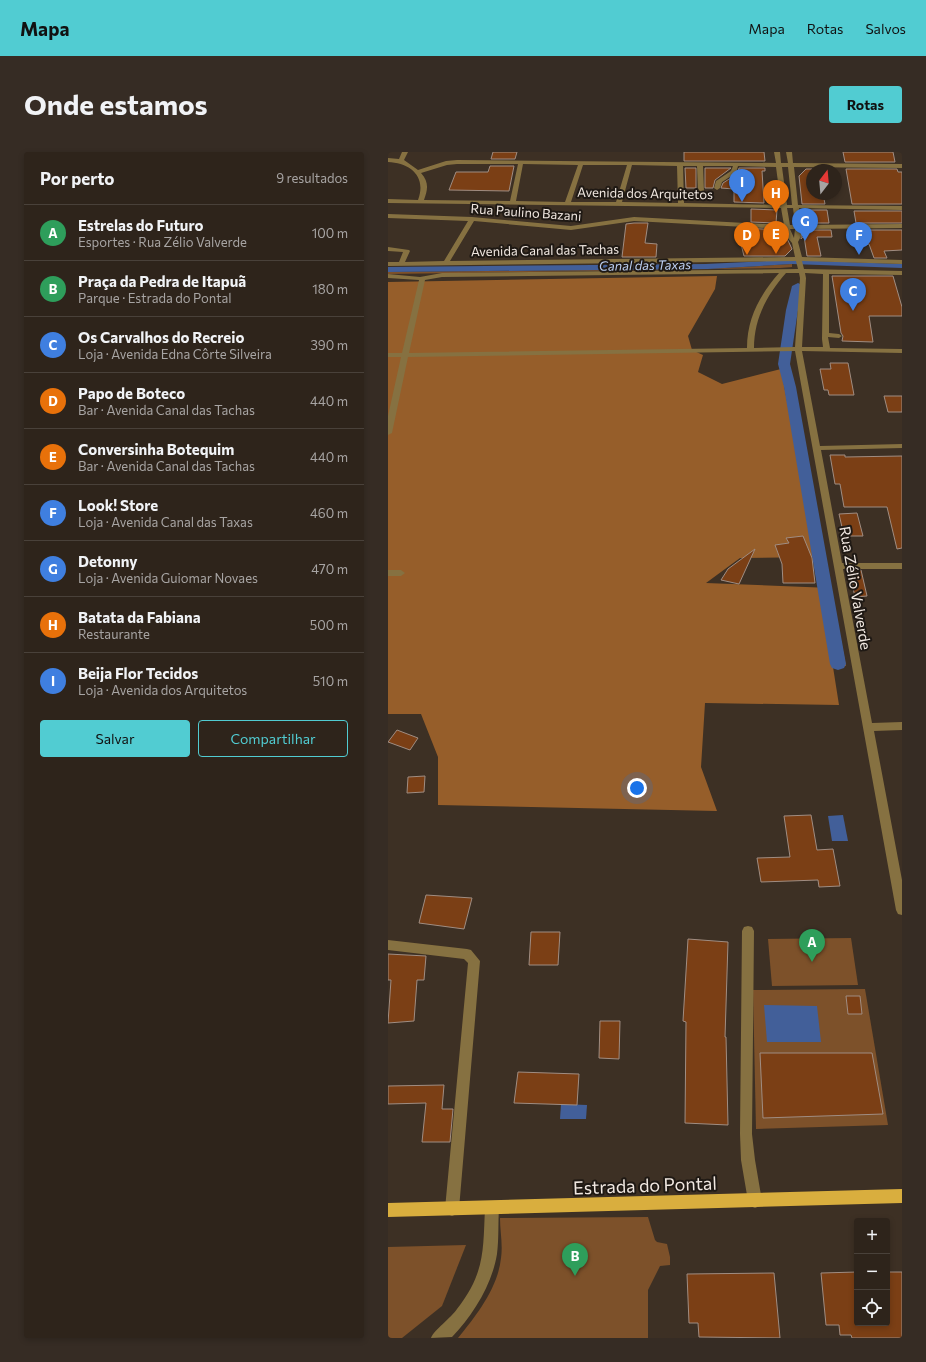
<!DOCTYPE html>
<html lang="pt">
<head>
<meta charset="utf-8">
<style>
	body { margin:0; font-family:Commissioner,sans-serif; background:#362c24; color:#f1f3f6 }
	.controls { position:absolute; right:12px; bottom:12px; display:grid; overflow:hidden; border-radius:4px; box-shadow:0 2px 6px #0003 }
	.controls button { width:36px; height:36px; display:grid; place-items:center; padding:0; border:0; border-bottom:1px solid #49413a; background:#2e241b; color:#f1f3f6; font:20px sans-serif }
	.compass { position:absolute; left:418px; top:12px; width:36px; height:36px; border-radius:50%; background:#2e241b; box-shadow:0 2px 6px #0003; rotate:16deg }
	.you { position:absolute; left:249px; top:636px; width:14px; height:14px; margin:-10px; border:3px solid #fff; border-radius:50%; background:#1a73e8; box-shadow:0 0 0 6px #1a73e833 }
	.badge { display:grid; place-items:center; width:26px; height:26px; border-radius:50%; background:#51ccd2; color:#fff; font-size:13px; font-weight:700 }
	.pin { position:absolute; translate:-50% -33px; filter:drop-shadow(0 1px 2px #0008) }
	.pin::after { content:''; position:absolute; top:21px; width:14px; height:12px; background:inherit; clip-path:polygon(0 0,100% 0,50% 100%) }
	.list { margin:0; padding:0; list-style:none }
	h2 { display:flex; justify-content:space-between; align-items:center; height:52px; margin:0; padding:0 16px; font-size:17px }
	h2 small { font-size:13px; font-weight:400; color:#a7a4a3 }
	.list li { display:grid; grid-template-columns:26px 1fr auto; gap:12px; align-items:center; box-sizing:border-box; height:56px; padding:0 16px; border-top:1px solid #49413a }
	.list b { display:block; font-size:15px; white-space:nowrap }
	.list p { margin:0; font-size:13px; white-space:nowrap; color:#a7a4a3 }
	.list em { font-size:13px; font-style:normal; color:#a7a4a3 }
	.actions { display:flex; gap:8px; padding:12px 16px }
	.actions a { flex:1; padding:9px 0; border:1px solid #51ccd2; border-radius:4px; text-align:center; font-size:14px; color:#51ccd2 }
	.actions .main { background:#51ccd2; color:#111 }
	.icon { flex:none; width:22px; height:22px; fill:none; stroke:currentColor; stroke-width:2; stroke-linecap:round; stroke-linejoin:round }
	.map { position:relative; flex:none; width:514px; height:1186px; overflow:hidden; border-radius:4px }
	header { display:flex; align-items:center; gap:24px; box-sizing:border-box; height:56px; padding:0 20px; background:#51ccd2; color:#111 }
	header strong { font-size:19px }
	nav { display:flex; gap:22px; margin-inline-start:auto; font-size:14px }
	.intro { display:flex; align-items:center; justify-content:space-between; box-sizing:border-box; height:96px; padding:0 24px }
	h1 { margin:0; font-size:28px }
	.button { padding:10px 18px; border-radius:4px; background:#51ccd2; color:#111; font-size:14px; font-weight:700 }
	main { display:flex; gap:24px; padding:0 24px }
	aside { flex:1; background:#2e241b; border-radius:4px; box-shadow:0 2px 6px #0003 }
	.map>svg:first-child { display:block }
	.green { fill:#7d512a }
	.forest { fill:#965e2a }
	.water { fill:#425f99 }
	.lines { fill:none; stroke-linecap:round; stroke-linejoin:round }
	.canal { fill:#425f99; fill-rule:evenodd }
	.building { fill:#7b3f15; stroke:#a08d82 }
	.minor { fill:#867141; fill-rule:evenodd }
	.major { fill:#d9ae3e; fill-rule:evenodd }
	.labels { text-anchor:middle; stroke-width:4; stroke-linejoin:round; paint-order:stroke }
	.far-street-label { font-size:13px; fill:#f0e7e0; stroke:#1f1914 }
	.far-water-label { font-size:13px; font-style:italic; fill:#bccef0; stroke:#1f1914 }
	.street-label { font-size:15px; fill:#f0e7e0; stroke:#1f1914 }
	.near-street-label { font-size:18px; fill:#f0e7e0; stroke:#1f1914 }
</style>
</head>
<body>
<header>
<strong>Mapa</strong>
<nav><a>Mapa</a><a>Rotas</a><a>Salvos</a></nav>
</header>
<div class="intro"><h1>Onde estamos</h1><a class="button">Rotas</a></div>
<main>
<aside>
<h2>Por perto<small>9 resultados</small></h2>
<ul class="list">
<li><span class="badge" style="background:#2e9e5b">A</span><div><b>Estrelas do Futuro</b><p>Esportes · Rua Zélio Valverde</p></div><em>100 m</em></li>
<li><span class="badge" style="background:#2e9e5b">B</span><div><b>Praça da Pedra de Itapuã</b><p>Parque · Estrada do Pontal</p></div><em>180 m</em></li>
<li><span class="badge" style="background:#3f7fe0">C</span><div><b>Os Carvalhos do Recreio</b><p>Loja · Avenida Edna Côrte Silveira</p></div><em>390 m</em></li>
<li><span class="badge" style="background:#e8710a">D</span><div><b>Papo de Boteco</b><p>Bar · Avenida Canal das Tachas</p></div><em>440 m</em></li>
<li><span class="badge" style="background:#e8710a">E</span><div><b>Conversinha Botequim</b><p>Bar · Avenida Canal das Tachas</p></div><em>440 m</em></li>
<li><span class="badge" style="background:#3f7fe0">F</span><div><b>Look! Store</b><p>Loja · Avenida Canal das Taxas</p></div><em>460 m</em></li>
<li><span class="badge" style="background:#3f7fe0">G</span><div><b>Detonny</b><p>Loja · Avenida Guiomar Novaes</p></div><em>470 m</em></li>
<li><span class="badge" style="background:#e8710a">H</span><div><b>Batata da Fabiana</b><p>Restaurante</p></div><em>500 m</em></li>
<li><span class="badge" style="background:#3f7fe0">I</span><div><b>Beija Flor Tecidos</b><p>Loja · Avenida dos Arquitetos</p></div><em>510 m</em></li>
</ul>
<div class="actions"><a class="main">Salvar</a><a>Compartilhar</a></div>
</aside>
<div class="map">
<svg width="514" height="1186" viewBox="0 0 514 1186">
	<rect width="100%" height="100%" fill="#3d3024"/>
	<g class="green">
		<path d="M 404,112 L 404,115 L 392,116 L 0,122 L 0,120 L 320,117 Z"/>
		<path d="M 463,786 L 470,833 L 384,834 L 380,787 Z"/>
		<path d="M 477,837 L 500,973 L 368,977 L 365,838 Z"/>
		<path d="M 260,1065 L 267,1088 L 269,1090 L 279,1092 L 282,1105 L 282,1113 L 272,1114 L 260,1138 L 260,1186 L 70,1186 C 88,1164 110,1136 113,1106 C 115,1093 112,1079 112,1066 Z"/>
		<path d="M 78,1093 L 54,1154 L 14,1186 L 0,1186 L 0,1095 Z"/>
	</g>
	<path class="forest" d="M 329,124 L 327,137 L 300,184 L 304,198 L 315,203 L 310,220 L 334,232 L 393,217 L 428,405 L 352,406 L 318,431 L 443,436 L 458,514 L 445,515 L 451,553 L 317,551 L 313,615 L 329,659 L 50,653 L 50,605 L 33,562 L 0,562 L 0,130 Z"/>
	<g class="water">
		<path d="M 400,108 L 514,112 L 514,116 L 404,112 L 320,117 L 0,120 L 0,115 L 317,112 Z"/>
		<path d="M 455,663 L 460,689 L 444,689 L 440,664 Z"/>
		<path d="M 376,853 L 429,854 L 433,890 L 379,890 Z"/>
		<path d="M 173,952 L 199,953 L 198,967 L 172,967 Z"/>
	</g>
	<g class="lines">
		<path class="canal" d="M 410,131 L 416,134 L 410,158 L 402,212 L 408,235 L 458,512 L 456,516 L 450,518 L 444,516 L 442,512 L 396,235 L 390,212 L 398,158 L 404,134 Z"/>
	</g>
	<g class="building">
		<path d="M 105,0 L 129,0 L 127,7 L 103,7 Z"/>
		<path d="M 296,0 L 376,0 L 377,9 L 296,9 Z"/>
		<path d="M 455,0 L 505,0 L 507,10 L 457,10 Z"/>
		<path d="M 102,14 L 126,14 L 121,39 L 61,38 L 68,20 L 100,20 Z"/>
		<path d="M 297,16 L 308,16 L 308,36 L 298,36 Z"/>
		<path d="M 317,16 L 343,16 L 327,28 L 325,36 L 317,36 Z"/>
		<path d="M 351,16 L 377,16 L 377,19 L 374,19 L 376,51 L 346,50 L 346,37 L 333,36 L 335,31 L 349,22 Z"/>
		<path d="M 418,17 L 424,17 L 424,42 L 435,42 L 437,52 L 414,52 L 411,24 Z"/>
		<path d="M 458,17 L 509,17 L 510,20 L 514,20 L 514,52 L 464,52 Z"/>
		<path d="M 363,57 L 389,58 L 388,71 L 363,70 Z"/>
		<path d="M 414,58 L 439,58 L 441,71 L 414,71 Z"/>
		<path d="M 466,59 L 514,59 L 514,71 L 468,71 Z"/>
		<path d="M 246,71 L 260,71 L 257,91 L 269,92 L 268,105 L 234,105 L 238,72 Z"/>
		<path d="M 352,76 L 395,78 L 404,97 L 397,104 L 356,104 L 352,88 Z"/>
		<path d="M 414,78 L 443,78 L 444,85 L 429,85 L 433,104 L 419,104 L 416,84 L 413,87 Z"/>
		<path d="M 469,78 L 514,78 L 514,98 L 496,99 L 499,106 L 486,106 L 481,92 L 472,92 Z"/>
		<path d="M 444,124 L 505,124 L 514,155 L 514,164 L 481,164 L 485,190 L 454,189 L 455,184 L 453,181 Z"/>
		<path d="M 442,211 L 460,211 L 466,243 L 441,243 L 440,238 L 436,238 L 432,217 L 443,217 Z"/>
		<path d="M 496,244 L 514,244 L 514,260 L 500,260 Z"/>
		<path d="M 442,303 L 457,303 L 457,305 L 514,304 L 514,396 L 509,397 L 499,355 L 456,355 L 452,332 L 447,332 Z"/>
		<path d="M 469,361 L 475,384 L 456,384 L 451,362 Z"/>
		<path d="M 415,384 L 424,406 L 427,431 L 395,431 L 394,412 L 387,393 L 401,391 L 398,386 Z"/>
		<path d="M 367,397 L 351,432 L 333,428 L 340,417 Z"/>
		<path d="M 461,418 L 473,418 L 479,444 L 467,445 Z"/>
		<path d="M 9,578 L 30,586 L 22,598 L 0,590 Z"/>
		<path d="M 37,624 L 36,640 L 19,641 L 20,625 Z"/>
		<path d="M 423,663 L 429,698 L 445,697 L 452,734 L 431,735 L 430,728 L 373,730 L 369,706 L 402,705 L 396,664 Z"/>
		<path d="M 38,743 L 84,746 L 76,777 L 31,771 Z"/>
		<path d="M 143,780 L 172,780 L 170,813 L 141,813 Z"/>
		<path d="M 300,787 L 340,790 L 337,885 L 338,885 L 340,973 L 297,971 L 298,870 L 295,869 Z"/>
		<path d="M 0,802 L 38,804 L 36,828 L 29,828 L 26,869 L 0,871 L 3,828 L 0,828 Z"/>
		<path d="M 458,844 L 472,844 L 474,862 L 460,862 Z"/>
		<path d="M 212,869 L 232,869 L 231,907 L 211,906 Z"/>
		<path d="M 372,901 L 484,901 L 495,962 L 375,966 Z"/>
		<path d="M 130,920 L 191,922 L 189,953 L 126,951 Z"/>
		<path d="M 56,933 L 54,957 L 65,957 L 62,990 L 34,990 L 38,951 L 0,952 L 0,934 Z"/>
		<path d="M 469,1120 L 469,1171 L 499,1171 L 499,1120 L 514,1120 L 514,1186 L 464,1186 L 463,1183 L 452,1183 L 451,1173 L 438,1173 L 433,1121 Z"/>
		<path d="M 386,1121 L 392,1186 L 311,1185 L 310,1171 L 301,1171 L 299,1122 Z"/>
	</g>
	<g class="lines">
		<g class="minor">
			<path d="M 14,0 L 20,0 L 16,8 L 30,18 L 58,9 L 69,8 L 388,11 L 386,0 L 392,0 L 393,11 L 400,11 L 398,0 L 404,0 L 405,11 L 514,12 L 514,16 L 406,15 L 410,53 L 514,54 L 514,58 L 411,56 L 413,73 L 514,72 L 514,76 L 413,77 L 413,84 L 410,90 L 414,105 L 514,108 L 514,112 L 414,109 L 416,117 L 514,119 L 514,123 L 441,122 L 441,181 L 451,182 L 454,184 L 451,186 L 440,185 L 442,196 L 514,197 L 514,201 L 414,199 L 432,294 L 514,292 L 514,296 L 433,298 L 454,411 L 514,411 L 514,417 L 455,417 L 484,571 L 514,570 L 514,578 L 486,579 L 514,728 L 514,763 L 510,762 L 508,758 L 407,199 L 20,205 L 4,281 L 0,283 L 0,264 L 13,205 L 0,205 L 0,201 L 14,201 L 31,128 L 0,126 L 0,122 L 32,125 L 54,121 L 410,117 L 408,109 L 0,114 L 0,110 L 11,110 L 15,100 L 0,99 L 0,95 L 21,98 L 22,99 L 17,110 L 56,109 L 80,69 L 0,66 L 0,62 L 84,65 L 183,74 L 246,65 L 396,73 L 393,56 L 0,51 L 0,47 L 30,48 C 39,24 22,11 0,10 L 0,6 L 11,7 ZM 69,12 L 130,12 L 122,49 L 36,48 C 40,37 41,30 33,21 L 59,13 ZM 135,12 L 190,13 L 177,50 L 128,49 ZM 195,13 L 239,13 L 228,50 L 183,50 ZM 244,13 L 289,14 L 290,51 L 234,50 ZM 295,14 L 309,14 L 310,40 L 313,42 L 316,40 L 315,14 L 345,14 L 343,19 L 328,29 L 326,36 L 329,38 L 332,36 L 334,30 L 348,21 L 350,14 L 388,15 L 393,53 L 296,51 ZM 394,15 L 400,15 L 404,53 L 399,53 ZM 399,56 L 405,56 L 407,73 L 402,73 ZM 86,69 L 183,78 L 246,69 L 396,77 L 398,84 L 404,91 L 407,105 L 62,109 ZM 402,77 L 407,77 L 406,86 ZM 391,121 C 372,143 359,166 359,196 L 21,201 L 37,128 L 54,125 ZM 398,121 L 411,121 L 412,126 L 407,195 L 366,196 C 366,166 379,143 398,121 ZM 417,121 L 435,122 L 434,187 L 435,195 L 414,195 L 418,126 Z"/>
			<path d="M 0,418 L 13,418 L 17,421 L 13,424 L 0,424 Z"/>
			<path d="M 360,774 L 364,775 L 366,779 L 364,982 L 367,1008 L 374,1049 L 372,1054 L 367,1056 L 362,1054 L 360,1049 L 353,1008 L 352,982 L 354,779 L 356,775 Z"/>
			<path d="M 0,788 L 79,797 L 83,798 L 92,809 L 71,1057 L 69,1062 L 64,1064 L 59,1062 L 57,1057 L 80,811 L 76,807 L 0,798 Z"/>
			<path d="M 104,1049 L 109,1051 L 111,1056 C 110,1071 111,1087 109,1102 C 104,1133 85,1163 64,1185 L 43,1186 C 46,1178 63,1166 69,1157 C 97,1121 95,1099 97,1056 L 99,1051 Z"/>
		</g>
		<path class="major" d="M 514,1037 L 514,1051 L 0,1065 L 0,1051 Z"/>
	</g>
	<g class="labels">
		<g class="far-street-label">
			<text transform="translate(257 41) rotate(1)" y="5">Avenida dos Arquitetos</text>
			<text transform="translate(138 60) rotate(4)" y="5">Rua Paulino Bazani</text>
			<text transform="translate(157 98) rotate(-1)" y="5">Avenida Canal das Tachas</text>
		</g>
		<g class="far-water-label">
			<text transform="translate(257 113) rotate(-1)" y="5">Canal das Taxas</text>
		</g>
		<g class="street-label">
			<text transform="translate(467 436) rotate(80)" y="5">Rua Zélio Valverde</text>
		</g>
		<g class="near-street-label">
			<text transform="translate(257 1034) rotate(-2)" y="6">Estrada do Pontal</text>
		</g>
	</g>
</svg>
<div class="controls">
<button>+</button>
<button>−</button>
<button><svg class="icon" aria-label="locate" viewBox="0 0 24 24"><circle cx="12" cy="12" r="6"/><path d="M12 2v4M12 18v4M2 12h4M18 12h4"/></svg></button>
</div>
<svg class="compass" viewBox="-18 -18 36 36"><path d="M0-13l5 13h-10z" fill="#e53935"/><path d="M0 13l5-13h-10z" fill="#a7a4a3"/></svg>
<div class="you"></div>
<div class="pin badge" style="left:424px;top:810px;background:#2e9e5b">A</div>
<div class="pin badge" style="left:187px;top:1124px;background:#2e9e5b">B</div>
<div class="pin badge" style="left:465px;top:159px;background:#3f7fe0">C</div>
<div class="pin badge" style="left:359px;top:103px;background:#e8710a">D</div>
<div class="pin badge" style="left:388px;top:102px;background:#e8710a">E</div>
<div class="pin badge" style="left:471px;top:103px;background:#3f7fe0">F</div>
<div class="pin badge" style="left:417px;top:89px;background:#3f7fe0">G</div>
<div class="pin badge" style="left:388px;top:61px;background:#e8710a">H</div>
<div class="pin badge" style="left:354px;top:50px;background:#3f7fe0">I</div>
</div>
</main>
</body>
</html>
